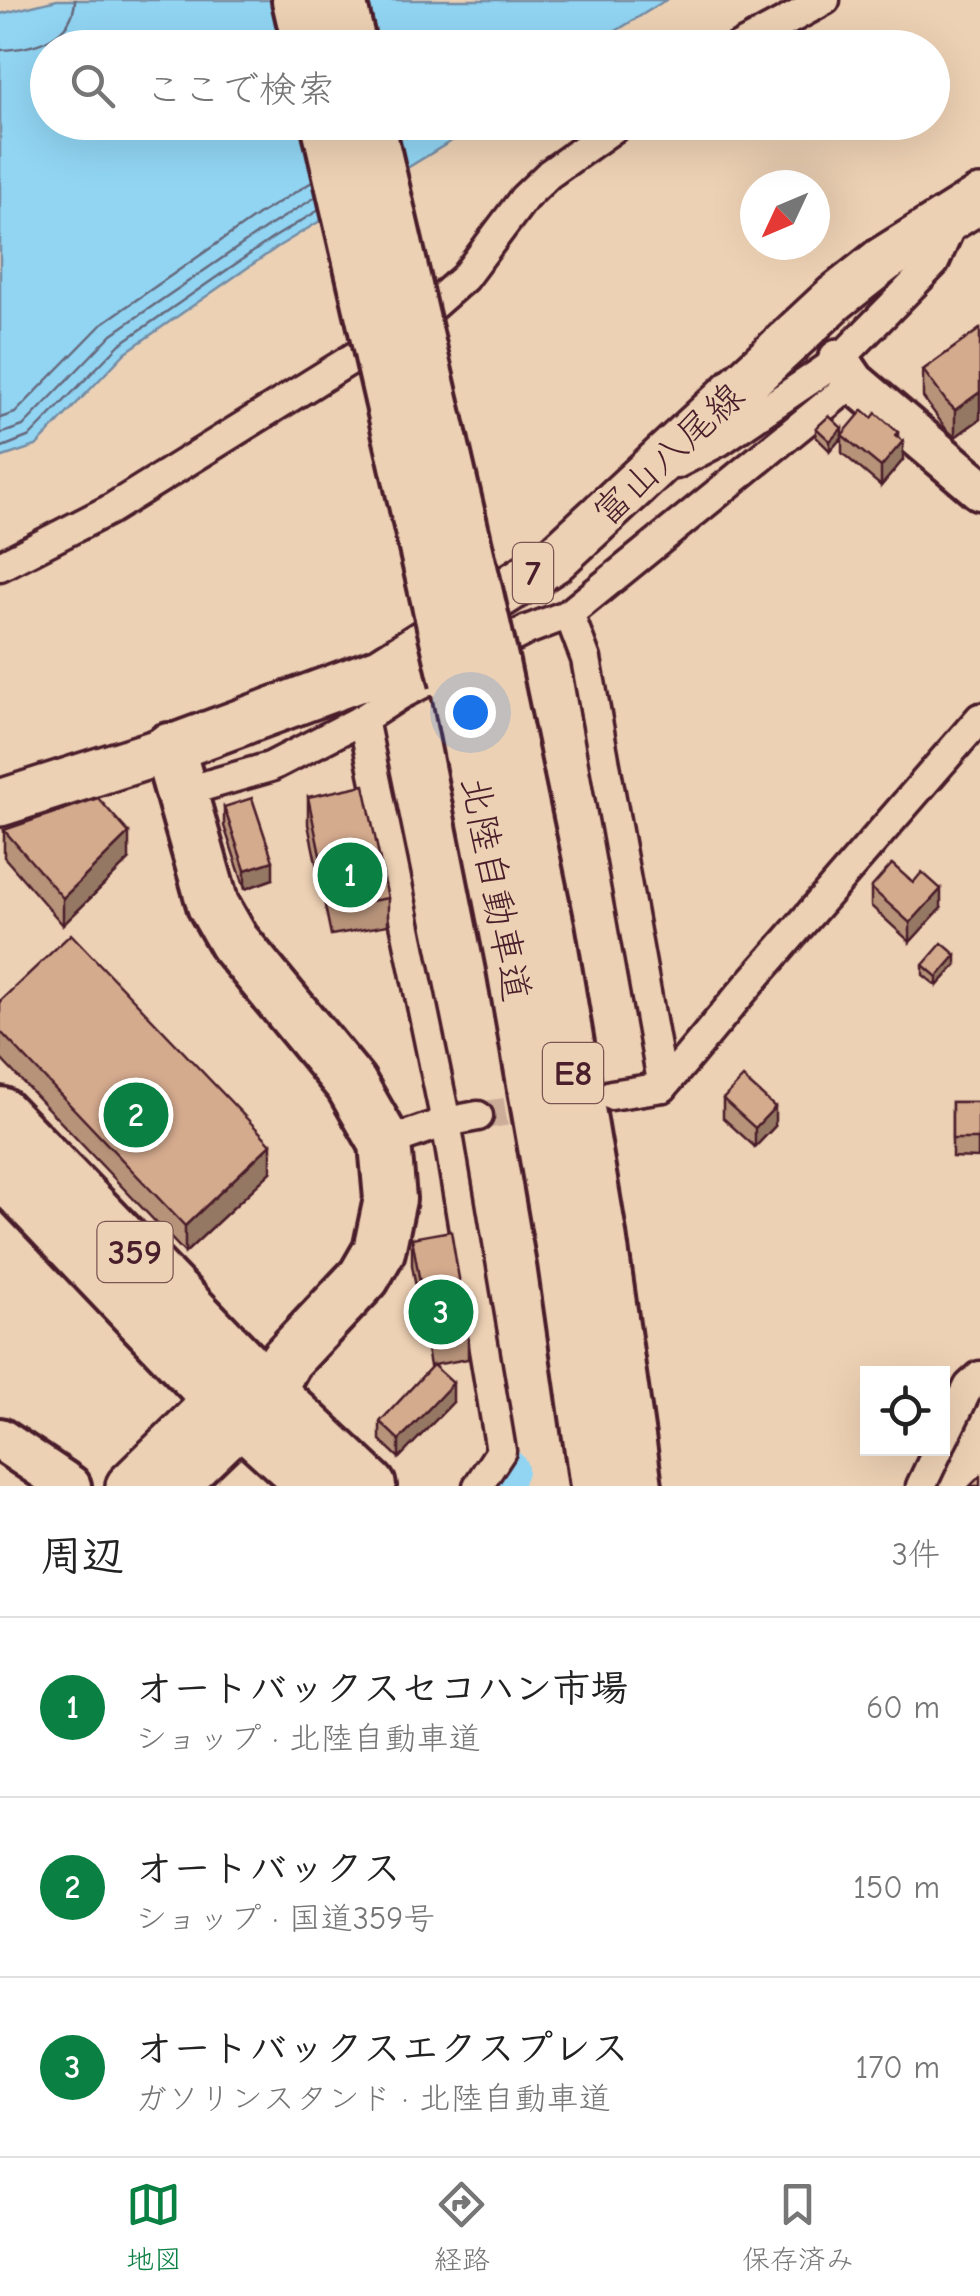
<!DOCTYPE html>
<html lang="ja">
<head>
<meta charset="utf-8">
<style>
	body { margin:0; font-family:"Comic Neue","Klee One",sans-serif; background:#f2f2f2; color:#222 }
	.controls { position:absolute; right:30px; bottom:30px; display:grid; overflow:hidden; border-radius:0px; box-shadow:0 10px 40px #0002 }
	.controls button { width:90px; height:90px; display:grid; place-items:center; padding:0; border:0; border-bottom:2px solid #e0e0e0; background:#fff; color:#222; font:50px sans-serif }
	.compass { position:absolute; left:740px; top:170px; width:90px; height:90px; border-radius:50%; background:#fff; box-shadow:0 10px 40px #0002; rotate:226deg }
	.you { position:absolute; left:470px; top:712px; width:35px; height:35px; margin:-25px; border:8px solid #fff; border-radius:50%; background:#1a73e8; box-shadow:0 0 0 15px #1a73e833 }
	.badge { display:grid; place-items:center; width:65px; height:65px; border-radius:50%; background:#0b8043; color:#fff; font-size:32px; font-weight:700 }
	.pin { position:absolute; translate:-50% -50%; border:5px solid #fff; box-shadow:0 2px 10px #0006 }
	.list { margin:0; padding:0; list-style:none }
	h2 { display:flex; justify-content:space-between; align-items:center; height:130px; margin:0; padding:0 40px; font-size:42px }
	h2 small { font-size:32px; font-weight:400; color:#767676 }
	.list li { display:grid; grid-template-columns:65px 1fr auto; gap:30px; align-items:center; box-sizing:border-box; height:180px; padding:0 40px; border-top:2px solid #e0e0e0 }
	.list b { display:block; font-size:38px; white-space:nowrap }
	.list p { margin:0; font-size:32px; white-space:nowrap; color:#767676 }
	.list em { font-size:32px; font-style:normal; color:#767676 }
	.icon { flex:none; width:55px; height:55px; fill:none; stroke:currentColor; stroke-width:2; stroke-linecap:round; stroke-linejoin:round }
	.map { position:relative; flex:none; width:980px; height:1486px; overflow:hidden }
	.search { position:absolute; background:#fff; box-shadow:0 10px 40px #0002; left:30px; right:30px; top:30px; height:110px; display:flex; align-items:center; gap:25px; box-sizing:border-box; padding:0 35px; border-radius:55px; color:#767676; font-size:38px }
	.sheet { height:670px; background:#fff }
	nav { display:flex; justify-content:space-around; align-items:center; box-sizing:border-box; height:140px; border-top:2px solid #e0e0e0; background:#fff; font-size:28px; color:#767676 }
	nav a { display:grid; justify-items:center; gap:5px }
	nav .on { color:#0b8043 }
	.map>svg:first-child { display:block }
	.water { fill:#91d5f3; stroke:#758ca3; stroke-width:2.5 }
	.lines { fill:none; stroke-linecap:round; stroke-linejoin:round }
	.shore { stroke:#66687b; stroke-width:2.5 }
	.river { stroke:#91d5f3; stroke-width:42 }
	.street-tunnel { stroke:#ccad99; stroke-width:28; stroke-dasharray:28 14; stroke-linecap:butt }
	.street-casing { stroke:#4a1f2b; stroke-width:35 }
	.secondary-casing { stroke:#4a1f2b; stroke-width:48 }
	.primary-casing { stroke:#4a1f2b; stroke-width:52 }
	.highway-casing { stroke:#4a1f2b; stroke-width:58 }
	.street { stroke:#edd1b4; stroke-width:28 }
	.secondary { stroke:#edd1b4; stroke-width:40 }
	.primary { stroke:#edd1b4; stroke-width:45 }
	.highway { stroke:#edd1b4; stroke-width:50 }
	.highway-bridge-casing { stroke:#4a1f2b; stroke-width:58; stroke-linecap:butt }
	.highway-bridge { stroke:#edd1b4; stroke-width:50 }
	.wall { fill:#b7937a; stroke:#4a1f2b; stroke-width:2.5 }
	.shaded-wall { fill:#957863; stroke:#4a1f2b; stroke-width:2.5 }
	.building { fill:#d5ab8e; stroke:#4a1f2b; stroke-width:2.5 }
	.labels { text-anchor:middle; stroke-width:8; stroke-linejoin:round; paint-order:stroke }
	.shield { fill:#edd1b4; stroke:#7b5454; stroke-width:2.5 }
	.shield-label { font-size:35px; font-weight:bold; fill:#4a1f2b }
	.street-label { font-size:38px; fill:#4a1f2b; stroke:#edd1b4 }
</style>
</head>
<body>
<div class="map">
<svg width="980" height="1486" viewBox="0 0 980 1486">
	<rect width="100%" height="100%" fill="#edd1b4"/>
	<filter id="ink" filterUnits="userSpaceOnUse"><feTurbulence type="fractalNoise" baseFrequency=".01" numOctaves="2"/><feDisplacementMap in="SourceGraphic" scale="20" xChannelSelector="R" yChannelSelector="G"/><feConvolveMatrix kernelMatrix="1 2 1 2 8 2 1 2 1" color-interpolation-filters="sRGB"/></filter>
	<g filter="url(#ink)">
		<path class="water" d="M 57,0 L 666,0 L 590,47 L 48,48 L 48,122 L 481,123 L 279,246 L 126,352 L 36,446 L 0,458 L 0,14 Z"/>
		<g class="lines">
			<g class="shore">
				<path d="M 0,50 C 33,49 73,39 75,0"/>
				<path d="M 0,418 L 15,413 L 103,323 L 258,215 L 312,182"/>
				<path d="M 0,434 L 23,426 L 112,334 L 266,228 L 316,197"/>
				<path d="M 0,448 L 30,436 L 120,344 L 273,238 L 319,210"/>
			</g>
			<path class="river" d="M 496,1486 L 507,1470"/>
			<path class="street-tunnel" d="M 478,1116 L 550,1105"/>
			<defs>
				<g id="street">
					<path d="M 737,48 L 825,0"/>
					<path d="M 676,464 L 720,441 L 839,360 L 934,263 L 954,219"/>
					<path d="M 0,566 L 109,510 L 422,315 L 464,278 L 524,198 L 549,174 L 622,122"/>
					<path d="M 569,614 L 854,382"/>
					<path d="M 363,719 L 446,1122 L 501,1451 L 478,1486"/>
					<path d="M 180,793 L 270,767 L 363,719 L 400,695 L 527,630 L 569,614 L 586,659 L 663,1087"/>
					<path d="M 611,1095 L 663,1087 L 738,997 L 980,718"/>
					<path d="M 385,1143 L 446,1122 L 478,1116"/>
					<path d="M 942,1441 L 969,1386 L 980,1376"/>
					<path d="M 921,1486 L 939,1448"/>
				</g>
				<g id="secondary">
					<path d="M 839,360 L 854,382 L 980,489"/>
					<path d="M 0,1439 L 70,1486"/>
				</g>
				<g id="primary">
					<path d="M 0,803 L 169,749 L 382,670 L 554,560 L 835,298 L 883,260 L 980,199"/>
					<path d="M 129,1486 L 218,1399"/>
					<path d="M 174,1486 L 241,1422"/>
				</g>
				<g id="highway">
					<path d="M 298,0 L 309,48"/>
					<path d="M 340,0 L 351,48"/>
					<path d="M 493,663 L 549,931 L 600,1234 L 636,1486"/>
					<path d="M 456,682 L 512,962 L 564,1262 L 596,1486"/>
					<path d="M 169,749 L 213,905 L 234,942 L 351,1084 L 385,1143 L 390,1199 L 379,1251 L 364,1277 L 286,1360 L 269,1391 L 241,1422"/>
					<path d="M 0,1113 L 269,1391 L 370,1486"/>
					<path d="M 0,1170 L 218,1399 L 314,1486"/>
				</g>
			</defs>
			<use href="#street" class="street-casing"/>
			<use href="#secondary" class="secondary-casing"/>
			<use href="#primary" class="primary-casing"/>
			<use href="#highway" class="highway-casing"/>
			<use href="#street" class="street"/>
			<use href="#secondary" class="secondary"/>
			<use href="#primary" class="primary"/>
			<use href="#highway" class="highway"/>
			<defs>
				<g id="highway-bridge">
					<path d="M 327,122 L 456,682"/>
					<path d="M 368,122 L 493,663"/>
				</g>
			</defs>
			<use href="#highway-bridge" class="highway-bridge-casing"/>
			<use href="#highway-bridge" class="highway-bridge"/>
		</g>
		<g class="wall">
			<path d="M 980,329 L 980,419 L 955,437 L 946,429 L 923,397 L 923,370 Z"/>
			<path d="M 816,428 L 842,435 L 898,437 L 903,460 L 881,486 L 842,453 L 842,437 L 830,451 L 816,437 Z"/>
			<path d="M 308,797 L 388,898 L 388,925 L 331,935 L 308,824 Z"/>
			<path d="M 224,807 L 273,879 L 245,889 L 224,826 Z"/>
			<path d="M 4,830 L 129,860 L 63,925 L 4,857 Z"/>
			<path d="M 871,888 L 941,908 L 910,942 L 871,906 Z"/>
			<path d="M 923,965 L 956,965 L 937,986 L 923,975 Z"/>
			<path d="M 0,1001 L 271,1172 L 185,1253 L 0,1058 Z"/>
			<path d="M 723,1099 L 775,1126 L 755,1147 L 723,1118 Z"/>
			<path d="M 952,1102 L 978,1102 L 978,1158 L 952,1157 Z"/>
			<path d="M 412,1238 L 468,1332 L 468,1359 L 434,1365 L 453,1402 L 399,1458 L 380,1440 L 380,1422 L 433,1365 L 430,1366 L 412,1265 Z"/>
		</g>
		<g class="shaded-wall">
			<path d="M 980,392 L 980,419 L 955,437 L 955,410 Z"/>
			<path d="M 842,428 L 842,437 L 830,451 L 830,441 Z"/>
			<path d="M 898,432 L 898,447 L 903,441 L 903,460 L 881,486 L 881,467 Z"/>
			<path d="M 129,833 L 129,860 L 63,925 L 63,898 Z"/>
			<path d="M 273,861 L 273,879 L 245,889 L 245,870 Z"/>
			<path d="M 941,889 L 941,908 L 910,942 L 910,923 Z"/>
			<path d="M 956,955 L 956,965 L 937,986 L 937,977 Z"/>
			<path d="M 775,1107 L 775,1126 L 755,1147 L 755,1128 Z"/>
			<path d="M 271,1144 L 271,1172 L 185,1253 L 185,1226 Z"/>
			<path d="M 453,1383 L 453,1402 L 399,1458 L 399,1440 Z"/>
		</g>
		<g class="building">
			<path d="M 980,329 L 980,392 L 955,410 L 946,401 L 923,370 Z"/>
			<path d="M 863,410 L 872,418 L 876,413 L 898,432 L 895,435 L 903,441 L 881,467 L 842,435 Z"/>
			<path d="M 829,416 L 842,428 L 830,441 L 816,428 Z"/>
			<path d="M 364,785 L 388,898 L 331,908 L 308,797 Z"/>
			<path d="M 98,798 L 129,833 L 63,898 L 4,830 Z"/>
			<path d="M 252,798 L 273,861 L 245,870 L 224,807 Z"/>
			<path d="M 892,864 L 913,883 L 922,872 L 941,889 L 910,923 L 871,888 Z"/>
			<path d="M 71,934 L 271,1144 L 185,1226 L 0,1031 L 0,1001 Z"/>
			<path d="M 942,943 L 956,955 L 937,977 L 923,965 Z"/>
			<path d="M 743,1078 L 775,1107 L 755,1128 L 723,1099 Z"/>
			<rect x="952" y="1102" width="26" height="37"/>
			<path d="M 451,1231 L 468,1332 L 430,1338 L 412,1238 Z"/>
			<path d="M 433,1365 L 453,1383 L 399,1440 L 380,1422 Z"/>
			<path d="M 980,1476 L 980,1486 L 970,1486 Z"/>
		</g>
	</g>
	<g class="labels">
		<g class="shield">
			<rect x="513" y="543" width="40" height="60" rx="8"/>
			<rect x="543" y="1043" width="60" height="60" rx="8"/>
			<rect x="97.5" y="1222" width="75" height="60" rx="8"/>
		</g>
		<g class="shield-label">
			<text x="533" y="585">7</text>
			<text x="573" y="1085">E8</text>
			<text x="135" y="1264">359</text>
		</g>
		<g class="street-label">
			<text transform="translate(668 454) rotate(-43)" y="13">富山八尾線</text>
			<text transform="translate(496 889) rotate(79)" y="13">北陸自動車道</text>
		</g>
	</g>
</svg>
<div class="controls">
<button><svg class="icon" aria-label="locate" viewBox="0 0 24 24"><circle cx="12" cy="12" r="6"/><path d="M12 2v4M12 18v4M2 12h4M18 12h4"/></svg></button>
</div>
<svg class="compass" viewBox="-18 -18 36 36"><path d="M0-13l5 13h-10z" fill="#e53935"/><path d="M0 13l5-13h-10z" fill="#767676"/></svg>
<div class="you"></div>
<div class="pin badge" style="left:350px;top:875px">1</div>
<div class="pin badge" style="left:136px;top:1115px">2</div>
<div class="pin badge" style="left:441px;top:1312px">3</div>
<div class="search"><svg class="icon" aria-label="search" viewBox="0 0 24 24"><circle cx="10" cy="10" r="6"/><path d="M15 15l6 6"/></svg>ここで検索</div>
</div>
<section class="sheet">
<h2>周辺<small>3件</small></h2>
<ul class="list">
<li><span class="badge">1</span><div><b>オートバックスセコハン市場</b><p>ショップ · 北陸自動車道</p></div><em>60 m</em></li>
<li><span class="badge">2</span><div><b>オートバックス</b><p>ショップ · 国道359号</p></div><em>150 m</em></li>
<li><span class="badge">3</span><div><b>オートバックスエクスプレス</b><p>ガソリンスタンド · 北陸自動車道</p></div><em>170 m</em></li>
</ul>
</section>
<nav>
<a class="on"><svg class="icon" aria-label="map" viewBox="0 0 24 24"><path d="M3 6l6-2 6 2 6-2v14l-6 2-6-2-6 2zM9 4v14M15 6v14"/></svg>地図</a>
<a><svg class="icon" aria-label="directions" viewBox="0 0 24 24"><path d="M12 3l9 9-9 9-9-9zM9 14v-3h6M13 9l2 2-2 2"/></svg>経路</a>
<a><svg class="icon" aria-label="saved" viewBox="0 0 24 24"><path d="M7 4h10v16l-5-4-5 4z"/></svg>保存済み</a>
</nav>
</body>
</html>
